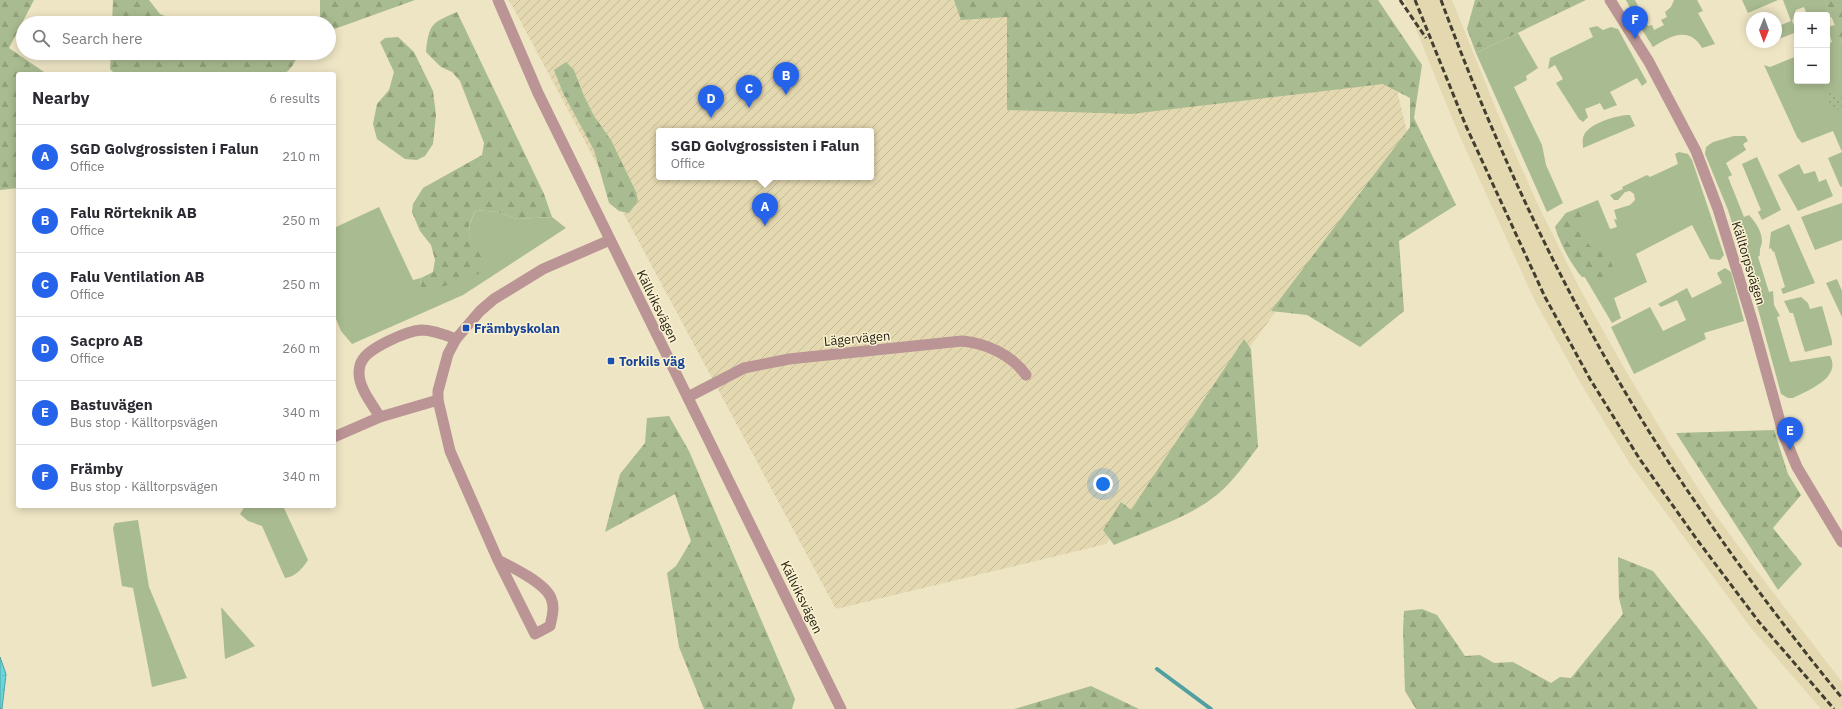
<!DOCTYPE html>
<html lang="en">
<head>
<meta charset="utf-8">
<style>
	body { margin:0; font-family:"IBM Plex Sans",sans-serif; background:#f2f2f3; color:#2b2b33 }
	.controls { position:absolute; right:12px; top:12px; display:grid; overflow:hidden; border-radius:4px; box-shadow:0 2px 10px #0003 }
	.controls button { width:36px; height:36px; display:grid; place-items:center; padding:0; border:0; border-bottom:1px solid #e1e1e2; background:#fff; color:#2b2b33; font:20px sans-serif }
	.compass { position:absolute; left:1746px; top:12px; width:36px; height:36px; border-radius:50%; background:#fff; box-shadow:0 2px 10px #0003; rotate:181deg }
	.you { position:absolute; left:1103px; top:484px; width:14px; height:14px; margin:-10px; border:3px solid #fff; border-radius:50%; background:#1a73e8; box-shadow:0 0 0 6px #1a73e833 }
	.badge { display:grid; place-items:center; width:26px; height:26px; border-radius:50%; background:#2563eb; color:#fff; font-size:13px; font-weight:700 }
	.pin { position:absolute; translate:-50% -33px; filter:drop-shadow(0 1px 2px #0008) }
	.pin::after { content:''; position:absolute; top:21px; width:14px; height:12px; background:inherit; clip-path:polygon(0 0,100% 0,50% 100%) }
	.popup { position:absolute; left:656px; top:128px; width:218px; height:52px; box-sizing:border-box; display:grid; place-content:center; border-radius:4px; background:#fff; filter:drop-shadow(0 1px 3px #0005); font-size:13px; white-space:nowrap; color:#7c7c81 }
	.popup b { font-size:15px; color:#2b2b33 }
	.popup::after { content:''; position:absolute; left:50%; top:100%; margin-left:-8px; border:8px solid transparent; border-top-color:#fff }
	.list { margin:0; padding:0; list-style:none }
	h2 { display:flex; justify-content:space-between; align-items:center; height:52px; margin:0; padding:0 16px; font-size:17px }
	h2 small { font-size:13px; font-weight:400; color:#7c7c81 }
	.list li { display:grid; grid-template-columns:26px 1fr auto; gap:12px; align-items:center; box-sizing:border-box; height:64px; padding:0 16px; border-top:1px solid #e1e1e2 }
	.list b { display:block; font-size:15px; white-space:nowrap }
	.list p { margin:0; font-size:13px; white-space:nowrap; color:#7c7c81 }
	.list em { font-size:13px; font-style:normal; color:#7c7c81 }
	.icon { flex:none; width:22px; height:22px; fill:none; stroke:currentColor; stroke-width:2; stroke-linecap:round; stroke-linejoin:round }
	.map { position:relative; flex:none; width:1842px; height:709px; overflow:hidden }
	.search { position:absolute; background:#fff; box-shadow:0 2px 10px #0003; left:16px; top:16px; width:320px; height:44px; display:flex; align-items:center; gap:10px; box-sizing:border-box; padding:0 14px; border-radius:22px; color:#7c7c81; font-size:15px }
	.panel { position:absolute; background:#fff; box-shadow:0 2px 10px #0003; left:16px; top:72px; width:320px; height:436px; border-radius:4px }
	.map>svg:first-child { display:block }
	.built { fill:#e3d8b0 }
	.industrial { fill:url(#industrial-furrows); fill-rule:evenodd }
	.green { fill:#a9bb90 }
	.forest { fill:url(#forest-firs) }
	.park { fill:url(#park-dots) }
	.water { fill:url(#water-ripples); stroke:#519fa0 }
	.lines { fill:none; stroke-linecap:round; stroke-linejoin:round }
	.stream { stroke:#519fa0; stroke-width:4 }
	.minor { stroke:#bb9495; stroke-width:11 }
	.tertiary { stroke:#bb9495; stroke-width:11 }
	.rail { stroke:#433e2f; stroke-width:3; stroke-dasharray:6 3; stroke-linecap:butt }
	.transit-dot { fill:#1a4fb4; stroke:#fbf2d2; stroke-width:1.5 }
	.labels { text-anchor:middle; stroke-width:3; stroke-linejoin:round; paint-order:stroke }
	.street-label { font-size:13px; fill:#211d11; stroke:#fbf2d2 }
	.transit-label { font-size:13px; font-weight:bold; fill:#164399; stroke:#fbf2d2; text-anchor:start }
</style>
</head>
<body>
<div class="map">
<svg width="1842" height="709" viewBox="0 0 1842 709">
	<defs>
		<pattern id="industrial-furrows" width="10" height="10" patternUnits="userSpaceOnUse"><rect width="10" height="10" fill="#e3d8b0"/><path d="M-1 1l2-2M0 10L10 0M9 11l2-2" fill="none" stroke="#c2b996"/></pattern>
		<pattern id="forest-firs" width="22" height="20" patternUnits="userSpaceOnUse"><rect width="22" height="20" fill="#a9bb90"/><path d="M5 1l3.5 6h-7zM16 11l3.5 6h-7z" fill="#91a07b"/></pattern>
		<pattern id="park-dots" width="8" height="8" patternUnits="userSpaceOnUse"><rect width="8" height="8" fill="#a9bb90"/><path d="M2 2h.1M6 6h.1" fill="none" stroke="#91a07b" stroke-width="1.8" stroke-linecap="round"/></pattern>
		<pattern id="water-ripples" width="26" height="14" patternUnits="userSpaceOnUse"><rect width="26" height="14" fill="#66d7de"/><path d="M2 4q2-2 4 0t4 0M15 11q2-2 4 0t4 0" fill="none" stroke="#58b8bd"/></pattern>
	</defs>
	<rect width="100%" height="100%" fill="#eee5c5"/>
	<path class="built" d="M 1404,0 L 1452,0 L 1502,124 L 1539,207 L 1579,287 L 1623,366 L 1669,443 L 1712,510 L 1756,570 L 1842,682 L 1842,707 L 1840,709 L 1821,709 L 1751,628 L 1630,464 L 1581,384 L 1535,301 L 1457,130 Z"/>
	<path class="industrial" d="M 509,0 L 1375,0 L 1407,132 L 1106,544 L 836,609 ZM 659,131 L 871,131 L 871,177 L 659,177 Z"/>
	<g class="green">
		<path d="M 1626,0 L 1635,0 L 1648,26 L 1652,25 L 1654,30 L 1664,25 L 1661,20 L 1667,17 L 1665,12 L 1671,7 L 1674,0 L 1697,0 L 1703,11 L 1698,13 L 1715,44 L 1702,48 C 1689,25 1669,37 1653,47 L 1636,20 Z"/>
		<path d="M 1742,0 L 1778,0 L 1748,13 Z"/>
		<path d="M 1783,0 L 1825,0 L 1832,17 L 1827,19 L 1827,15 L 1807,15 L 1804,7 L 1796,10 L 1792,21 L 1797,32 L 1776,40 L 1776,27 L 1791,21 Z"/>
		<path d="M 1835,25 L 1842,44 L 1842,187 L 1840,186 L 1828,158 L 1842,152 L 1833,131 L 1802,143 L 1797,137 L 1764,65 L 1770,67 L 1797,56 L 1797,81 L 1827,81 L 1827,44 L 1832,42 L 1827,27 Z"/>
		<path d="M 1597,26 L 1603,30 L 1611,27 L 1618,29 L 1647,82 L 1642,86 L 1637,78 L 1610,92 L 1617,105 L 1604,110 L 1600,103 L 1585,109 L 1588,117 L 1583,122 L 1579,119 L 1556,83 L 1563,79 L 1555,65 L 1548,69 L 1550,58 L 1593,37 L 1589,28 Z"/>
		<path d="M 1518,33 L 1538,68 L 1526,76 L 1527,80 L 1514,87 L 1542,145 L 1546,165 L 1563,203 L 1547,212 L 1476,53 Z"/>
		<path d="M 1630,115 L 1635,126 L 1583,148 C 1583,144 1582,139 1584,135 C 1590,123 1617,115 1630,115 Z"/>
		<path d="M 1734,136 L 1745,136 L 1748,141 L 1743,144 L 1746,150 L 1726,163 L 1732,175 L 1728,177 L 1744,217 L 1749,215 C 1756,223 1762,231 1762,242 C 1761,247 1759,250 1760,255 L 1758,257 L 1769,292 L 1773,291 L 1774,305 L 1780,316 L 1777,317 L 1790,362 L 1828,356 L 1830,356 C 1842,378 1807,391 1793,398 L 1788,398 L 1781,394 L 1751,283 L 1728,210 L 1705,154 L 1706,147 L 1713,142 Z"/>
		<path d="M 1679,152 L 1688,154 L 1692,160 L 1724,255 L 1720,260 L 1710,259 L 1692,225 L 1636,254 L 1647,282 L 1614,298 L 1621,318 L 1612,323 L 1555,227 L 1566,213 L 1598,200 L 1610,229 L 1617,227 L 1614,219 L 1617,220 L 1614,210 L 1630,205 L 1635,200 L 1634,194 L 1630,191 L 1625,192 L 1618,200 L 1614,200 L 1610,195 L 1623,189 L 1622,187 L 1647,175 L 1650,177 L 1678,164 L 1675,154 Z"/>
		<path d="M 1757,157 L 1781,210 L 1762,220 L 1758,212 L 1761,210 L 1742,164 Z"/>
		<path d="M 1799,164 L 1804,174 L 1815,171 L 1819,182 L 1826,179 L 1833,196 L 1798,211 L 1778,175 Z"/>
		<path d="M 1842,203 L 1842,240 L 1815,250 L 1801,217 Z"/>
		<path d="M 379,207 L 413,280 L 421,278 L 420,289 L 483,260 C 468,239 464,234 476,210 L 497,212 L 517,219 L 552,217 L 566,228 L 463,295 L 352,344 L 341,331 L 334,314 L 334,228 Z"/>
		<path d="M 1789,224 L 1815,283 L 1783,294 L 1781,289 L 1785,287 L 1774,251 L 1773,252 L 1771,248 L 1769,249 L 1771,232 Z"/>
		<path d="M 1725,268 L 1731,272 L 1744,321 L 1704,333 L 1706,339 L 1634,374 L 1611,327 L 1650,307 L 1663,331 L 1686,320 L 1677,300 L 1661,307 L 1658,304 L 1687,288 L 1692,298 L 1722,283 L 1717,273 Z"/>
		<path d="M 1837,279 L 1842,291 L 1842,317 L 1826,283 Z"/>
		<path d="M 1801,297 L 1808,303 L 1810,309 L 1822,306 L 1832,341 L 1832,345 L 1805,352 L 1793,313 L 1790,313 L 1784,301 Z"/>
		<path d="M 245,506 L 283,506 L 308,560 C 303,568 295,577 285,578 L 262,526 L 248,521 L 240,514 Z"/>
		<path d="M 138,520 L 149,587 L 187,678 L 152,687 L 133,588 L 122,586 L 113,528 L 115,523 Z"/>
		<path d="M 221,607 L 255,646 L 225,659 Z"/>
	</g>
	<g class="forest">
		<path d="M 0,0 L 34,0 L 9,48 L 47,74 L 18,74 L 18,188 L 0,190 Z"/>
		<path d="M 113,0 L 149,0 L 160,14 L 183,23 L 112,23 Z"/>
		<path d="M 320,0 L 415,0 L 329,31 L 329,23 L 320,23 Z"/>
		<path d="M 954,0 L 1378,0 L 1422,65 L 1414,118 L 1456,205 L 1399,241 L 1404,311 L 1360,347 L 1307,315 L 1271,311 L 1410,127 L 1410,98 L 1383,84 L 1131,114 L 1007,110 L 1007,17 L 961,20 Z"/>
		<path d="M 1475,0 L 1586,0 L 1476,53 L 1467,29 Z"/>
		<path d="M 1825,0 L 1842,0 L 1842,44 Z"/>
		<path d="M 457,12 L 544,194 L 552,217 L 517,219 L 497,212 L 476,210 C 463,234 469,240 484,260 L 483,272 C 461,281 443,289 420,289 L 421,278 L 433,272 L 435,260 L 431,245 L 420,231 L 412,212 L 413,204 L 423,188 L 482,155 L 484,143 L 460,81 L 452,72 L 441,67 L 426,52 C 429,24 431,23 457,12 Z"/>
		<path d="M 398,37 L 414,52 L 433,91 L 436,115 L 433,144 L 425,156 L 417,160 L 405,159 L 377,139 L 373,124 L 377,104 L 389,90 L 394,72 L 380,42 L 385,38 Z"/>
		<path d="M 111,53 L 298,53 C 296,62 291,69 284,74 L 115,74 L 110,69 Z"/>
		<path d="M 566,62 L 574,70 L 584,96 L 594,116 L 611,140 L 636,192 L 638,201 L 629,213 L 619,211 L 609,203 L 594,150 L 563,93 L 554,70 Z"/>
		<path d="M 1594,206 L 1598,215 L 1582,224 L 1579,233 L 1590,246 L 1609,255 L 1613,268 L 1602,277 L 1582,277 C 1570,263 1561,245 1555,227 L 1566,213 Z"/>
		<path d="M 1244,339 L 1251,349 L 1258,447 C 1245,464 1234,480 1218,494 C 1189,518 1148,530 1114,545 L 1103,530 L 1121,502 L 1131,510 Z"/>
		<path d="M 669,416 L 689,451 L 795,699 L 792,709 L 704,709 L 679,647 L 667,573 L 676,566 L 691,541 L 675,494 L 605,532 L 620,474 L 645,443 L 647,418 Z"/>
		<path d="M 1774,430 L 1788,474 L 1801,495 L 1773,528 L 1802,564 L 1778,590 L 1676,433 Z"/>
		<path d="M 1618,557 L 1653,571 L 1709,642 L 1758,709 L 1416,709 L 1405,691 L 1403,630 L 1404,611 L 1422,609 L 1437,615 L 1465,656 L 1480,655 L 1494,663 L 1513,662 L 1551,683 L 1560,677 L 1571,678 L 1623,614 L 1619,598 Z"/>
		<path d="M 1091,686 L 1139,709 L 1014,709 Z"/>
	</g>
	<path class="park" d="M 1833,89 L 1836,97 L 1842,94 L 1842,108 L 1833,112 L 1824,92 Z"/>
	<path class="water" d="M 0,657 L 6,674 L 2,709 L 0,709 Z"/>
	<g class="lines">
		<path class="stream" d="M 1157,669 L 1211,709"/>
		<g class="minor">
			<path d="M 1610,0 L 1649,62 L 1696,151 L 1718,209 L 1752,320 L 1784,436 L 1797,467 L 1842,542"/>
			<path d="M 688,397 L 744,368 L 789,359 L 962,341 C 986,343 1012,355 1026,375"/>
			<path d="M 380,417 C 372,404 359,388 359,373 C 359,370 360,363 362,361 C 368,348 407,331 421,330 C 433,330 446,335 456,339"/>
			<path d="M 334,437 L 380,417 L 438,400"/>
			<path d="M 498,560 C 512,567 545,583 551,598 C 555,607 552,617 550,626 L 535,634 L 498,560 L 450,451 L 438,400 L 438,391 L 448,354 L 456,339 L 480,311 L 494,299 L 543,269 L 610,240"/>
		</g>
		<path class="tertiary" d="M 498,0 L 538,93 L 841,709"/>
		<g class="rail">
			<path d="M 1400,0 L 1426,38"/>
			<path d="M 1415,0 L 1466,126 L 1545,297 L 1590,379 L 1639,458 L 1698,541 L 1759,622 L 1834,709"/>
			<path d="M 1441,0 C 1508,181 1594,358 1705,516 C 1748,579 1794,639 1842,698"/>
		</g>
	</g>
	<g class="transit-dot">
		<rect x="462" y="324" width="8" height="8" rx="2"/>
		<rect x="607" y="357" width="8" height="8" rx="2"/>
	</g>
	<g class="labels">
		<g class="street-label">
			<text transform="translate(1749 263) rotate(73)" y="5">Källtorpsvägen</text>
			<text transform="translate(658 306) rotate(64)" y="5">Källviksvägen</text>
			<text transform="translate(857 338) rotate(-5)" y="5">Lägervägen</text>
			<text transform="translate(802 597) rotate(64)" y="5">Källviksvägen</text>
		</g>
		<g class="transit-label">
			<text x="474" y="333">Främbyskolan</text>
			<text x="619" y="366">Torkils väg</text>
		</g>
	</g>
</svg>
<div class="controls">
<button>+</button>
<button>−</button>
</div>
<svg class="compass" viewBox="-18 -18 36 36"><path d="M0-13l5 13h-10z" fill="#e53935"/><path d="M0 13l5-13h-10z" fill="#7c7c81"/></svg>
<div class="you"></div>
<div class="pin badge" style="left:765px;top:226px">A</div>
<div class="popup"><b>SGD Golvgrossisten i Falun</b>Office</div>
<div class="pin badge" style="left:786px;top:95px">B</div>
<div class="pin badge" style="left:749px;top:108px">C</div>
<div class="pin badge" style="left:711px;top:118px">D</div>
<div class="pin badge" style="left:1790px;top:450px">E</div>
<div class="pin badge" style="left:1635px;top:39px">F</div>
<div class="search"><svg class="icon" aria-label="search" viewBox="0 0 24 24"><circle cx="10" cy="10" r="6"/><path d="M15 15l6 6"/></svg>Search here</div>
<section class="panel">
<h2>Nearby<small>6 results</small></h2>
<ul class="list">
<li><span class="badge">A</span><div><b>SGD Golvgrossisten i Falun</b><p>Office</p></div><em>210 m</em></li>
<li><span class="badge">B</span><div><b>Falu Rörteknik AB</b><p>Office</p></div><em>250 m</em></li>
<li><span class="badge">C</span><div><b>Falu Ventilation AB</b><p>Office</p></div><em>250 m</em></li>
<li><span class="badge">D</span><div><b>Sacpro AB</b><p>Office</p></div><em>260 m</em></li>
<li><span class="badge">E</span><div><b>Bastuvägen</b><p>Bus stop · Källtorpsvägen</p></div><em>340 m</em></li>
<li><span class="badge">F</span><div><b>Främby</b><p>Bus stop · Källtorpsvägen</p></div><em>340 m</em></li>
</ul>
</section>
</div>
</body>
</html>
